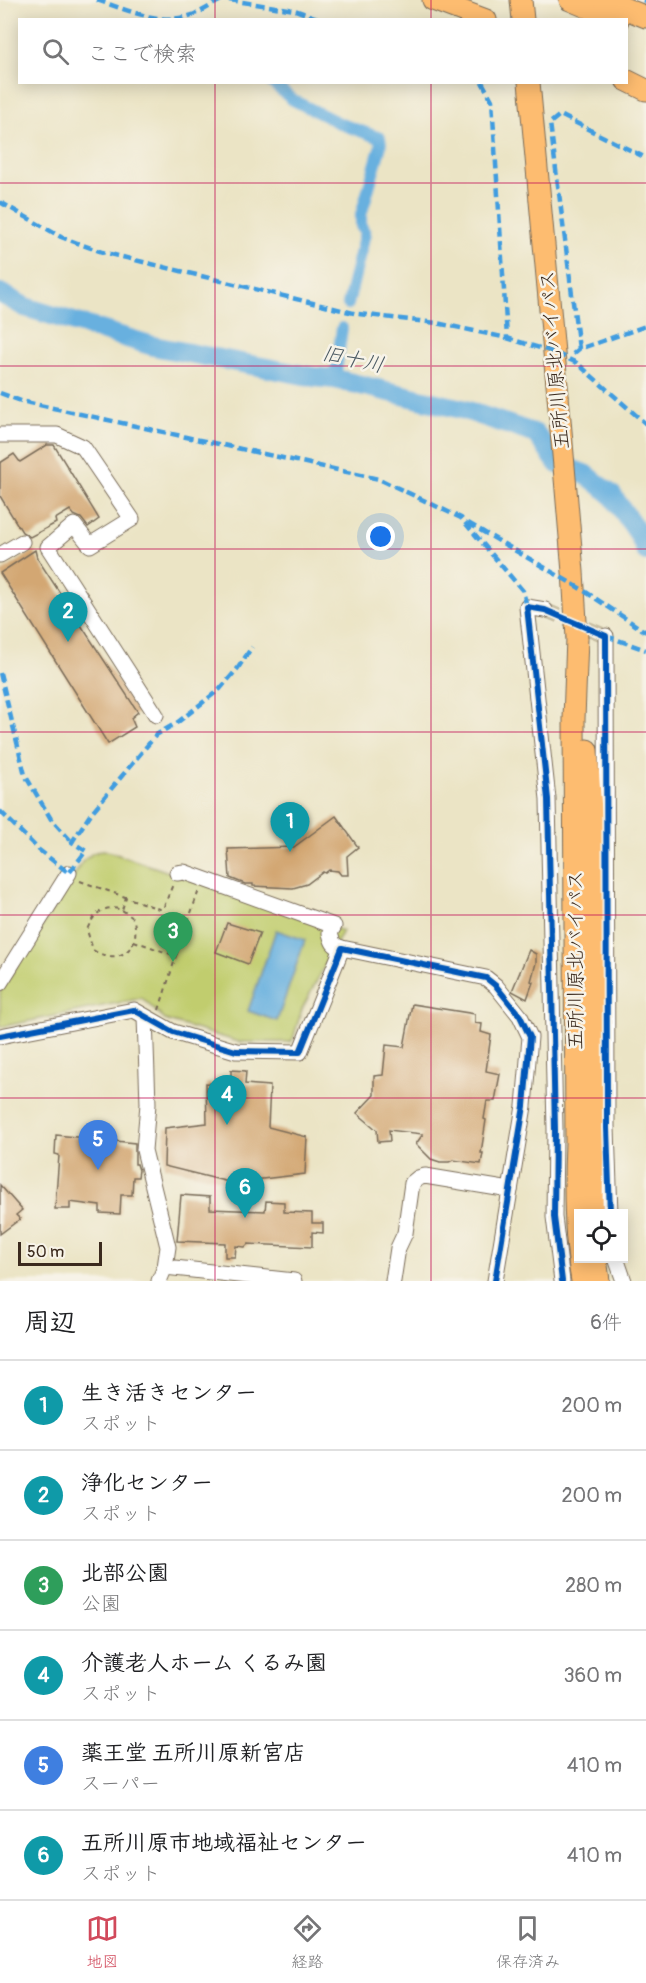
<!DOCTYPE html>
<html lang="ja">
<head>
<meta charset="utf-8">
<style>
	body { margin:0; font-family:Pangolin,"Klee One",sans-serif; background:#f6f6f6; color:#202124 }
	.controls { position:absolute; right:18px; bottom:18px; display:grid; overflow:hidden; border-radius:0px; box-shadow:0 3px 15px #0003 }
	.controls button { width:54px; height:54px; display:grid; place-items:center; padding:0; border:0; border-bottom:2px solid #e0e0e0; background:#fff; color:#202124; font:30px sans-serif }
	.scale { position:absolute; left:18px; bottom:15px; width:84px; box-sizing:border-box; padding-left:6px; border:3px solid #3b2a1e; border-top:0; font-size:16px; line-height:21px; white-space:nowrap; color:#3b2a1e; -webkit-text-stroke:4px #f7f3e8; paint-order:stroke }
	.you { position:absolute; left:381px; top:537px; width:21px; height:21px; margin:-15px; border:4px solid #fff; border-radius:50%; background:#1a73e8; box-shadow:0 0 0 9px #1a73e833 }
	.badge { display:grid; place-items:center; width:39px; height:39px; border-radius:50%; background:#d1495b; color:#fff; font-size:20px; font-weight:700 }
	.pin { position:absolute; translate:-50% -50px; filter:drop-shadow(0 2px 3px #0008) }
	.pin::after { content:''; position:absolute; top:32px; width:21px; height:18px; background:inherit; clip-path:polygon(0 0,100% 0,50% 100%) }
	.list { margin:0; padding:0; list-style:none }
	h2 { display:flex; justify-content:space-between; align-items:center; height:78px; margin:0; padding:0 24px; font-size:26px }
	h2 small { font-size:20px; font-weight:400; color:#757577 }
	.list li { display:grid; grid-template-columns:39px 1fr auto; gap:18px; align-items:center; box-sizing:border-box; height:90px; padding:0 24px; border-top:2px solid #e0e0e0 }
	.list b { display:block; font-size:22px; white-space:nowrap }
	.list p { margin:0; font-size:20px; white-space:nowrap; color:#757577 }
	.list em { font-size:20px; font-style:normal; color:#757577 }
	.icon { flex:none; width:33px; height:33px; fill:none; stroke:currentColor; stroke-width:2; stroke-linecap:round; stroke-linejoin:round }
	.map { position:relative; flex:none; width:646px; height:1281px; overflow:hidden }
	.search { position:absolute; background:#fff; box-shadow:0 3px 15px #0003; left:18px; right:18px; top:18px; height:66px; display:flex; align-items:center; gap:15px; box-sizing:border-box; padding:0 21px; border-radius:0px; color:#757577; font-size:22px }
	.sheet { height:618px; background:#fff }
	nav { display:flex; justify-content:space-around; align-items:center; box-sizing:border-box; height:84px; border-top:2px solid #e0e0e0; background:#fff; font-size:16px; color:#757577 }
	nav a { display:grid; justify-items:center; gap:3px }
	nav .on { color:#d1495b }
	.map>svg:first-child { display:block }
	.green { fill:#c1cd6e; stroke:#7e7c46; stroke-width:1.5 }
	.water { fill:#67b0df; stroke:#516d7e; stroke-width:1.5 }
	.lines { fill:none; stroke-linecap:round; stroke-linejoin:round }
	.canal { stroke:#67b0df; stroke-width:12 }
	.river { stroke:#67b0df; stroke-width:20 }
	.building { fill:#d3a773 }
	.minor-tunnel { stroke:#c8bfa4; stroke-width:15; stroke-dasharray:15 8; stroke-linecap:butt }
	.minor-casing { stroke:#796b58; stroke-width:17 }
	.highway-casing { stroke:#796b58; stroke-width:23 }
	.path { stroke:#796b58; stroke-width:2; stroke-dasharray:4.5 4.5; stroke-linecap:butt }
	.minor { stroke:#fff; stroke-width:15 }
	.highway { stroke:#fdbc70; stroke-width:21 }
	.highway-bridge-casing { stroke:#796b58; stroke-width:23; stroke-linecap:butt }
	.highway-bridge { stroke:#fdbc70; stroke-width:21 }
	.quiet { stroke:#3f9ce0; stroke-width:4.5; stroke-dasharray:9 4.5; stroke-linecap:butt }
	.cycleway-casing { stroke:#f7f3e8; stroke-width:10 }
	.cycleway { stroke:#0057b8; stroke-width:6 }
	.grid { fill:none; stroke:#c2185b; stroke-width:1.5; stroke-opacity:0.55 }
	.labels { text-anchor:middle; stroke-width:5; stroke-linejoin:round; paint-order:stroke }
	.street-label { font-size:20px; fill:#3b2a1e; stroke:#f7f3e8 }
	.water-label { font-size:21px; font-style:italic; fill:#4a5962; stroke:#f7f3e8 }
</style>
</head>
<body>
<div class="map">
<svg width="646" height="1281" viewBox="0 0 646 1281">
	<rect width="100%" height="100%" fill="#f7f3e8"/>
	<filter id="ink" filterUnits="userSpaceOnUse"><feTurbulence type="fractalNoise" baseFrequency=".0167" numOctaves="2"/><feDisplacementMap in="SourceGraphic" scale="12" xChannelSelector="R" yChannelSelector="G"/><feConvolveMatrix kernelMatrix="1 2 1 2 8 2 1 2 1" color-interpolation-filters="sRGB"/></filter>
	<filter id="wash" filterUnits="userSpaceOnUse"><feTurbulence type="fractalNoise" baseFrequency=".008" numOctaves="4" result="noise"/><feDisplacementMap in="SourceGraphic" scale="24" xChannelSelector="R" yChannelSelector="G"/><feGaussianBlur stdDeviation="1.35" result="paint"/><feColorMatrix in="noise" values="0 0 0 0 0 0 0 0 0 0 0 0 0 0 0 0 0 1.4 0 .05"/><feComposite in="paint" operator="in"/></filter>
	<g filter="url(#wash)">
		<rect width="100%" height="100%" fill="#ebe4c5"/>
		<path class="green" d="M 104,850 L 343,931 L 302,1009 L 293,1039 L 290,1042 L 239,1042 L 165,1020 L 142,998 L 0,1027 L 0,992 L 84,860 L 93,853 Z"/>
		<path class="water" d="M 276,930 L 305,940 L 277,1021 L 248,1011 Z"/>
		<g class="lines">
			<g class="canal">
				<path d="M 271,82 L 293,100 L 341,124 L 380,138 L 381,145 L 361,215 L 361,226 L 365,233 L 348,304"/>
				<path d="M 335,379 L 342,328"/>
			</g>
			<path class="river" d="M 0,293 L 25,307 L 153,346 L 314,377 L 335,379 L 462,409 L 536,434 L 558,464 L 587,475 L 612,495 L 638,533 L 646,551"/>
		</g>
		<g id="blocks">
			<g class="building">
				<path d="M 47,445 L 54,445 L 99,519 L 88,527 L 81,518 L 74,515 L 70,510 L 55,519 L 56,523 L 30,537 L 22,532 L 0,496 L 0,463 L 14,454 L 20,462 Z"/>
				<path d="M 35,550 L 37,558 L 138,712 L 131,718 L 135,727 L 108,744 L 0,573 Z"/>
				<path d="M 336,816 L 358,847 L 347,856 L 348,875 L 341,875 L 338,871 L 329,870 L 325,873 L 323,872 L 307,884 L 293,888 L 253,886 L 253,884 L 245,884 L 230,878 L 228,849 L 294,847 Z"/>
				<path d="M 227,923 L 260,933 L 248,964 L 216,952 Z"/>
				<path d="M 529,950 L 536,954 L 536,963 L 531,981 L 533,982 L 527,999 L 512,991 Z"/>
				<path d="M 412,1004 L 475,1014 L 475,1023 L 482,1024 L 481,1032 L 491,1035 L 486,1071 L 500,1074 L 495,1101 L 487,1101 L 484,1119 L 486,1120 L 481,1153 L 483,1153 L 481,1164 L 453,1160 L 449,1162 L 440,1162 L 431,1159 L 416,1144 L 423,1134 L 389,1130 L 390,1141 L 378,1142 L 377,1130 L 357,1113 L 374,1095 L 374,1076 L 383,1075 L 386,1045 L 404,1047 Z"/>
				<path d="M 231,1070 L 246,1071 L 245,1084 L 270,1086 L 268,1127 L 307,1137 L 305,1174 L 237,1182 L 237,1184 L 164,1166 L 165,1128 L 207,1123 L 206,1083 L 231,1085 Z"/>
				<path d="M 56,1135 L 135,1143 L 135,1164 L 137,1164 L 139,1170 L 138,1177 L 133,1177 L 132,1195 L 121,1195 L 120,1214 L 100,1213 L 100,1206 L 70,1202 L 70,1209 L 55,1209 L 59,1155 L 55,1154 Z"/>
				<path d="M 0,1185 L 22,1210 L 16,1215 L 20,1219 L 0,1234 Z"/>
				<path d="M 181,1195 L 210,1197 L 210,1209 L 265,1211 L 266,1201 L 284,1202 L 284,1212 L 312,1213 L 312,1223 L 323,1223 L 323,1233 L 312,1232 L 312,1247 L 248,1244 L 245,1247 L 236,1246 L 235,1257 L 225,1257 L 225,1243 L 177,1241 Z"/>
			</g>
		</g>
	</g>
	<g filter="url(#ink)">
		<use href="#blocks" fill-opacity="0" stroke="#796b58" stroke-width="1.5"/>
		<g class="lines">
			<path class="minor-tunnel" d="M 545,610 L 606,636"/>
			<defs>
				<g id="minor">
					<path d="M 0,435 L 57,435 L 83,447 L 132,519 L 90,545 L 74,525 L 48,547 L 156,715"/>
					<path d="M 0,555 L 22,542"/>
					<path d="M 545,610 L 527,607 L 548,799 L 555,1130 L 554,1217 L 562,1281"/>
					<path d="M 606,636 L 607,1128 L 610,1214"/>
					<path d="M 177,873 L 184,872 L 334,926 L 330,933 C 332,941 333,946 342,948"/>
					<path d="M 0,983 L 69,873"/>
					<path d="M 145,1017 L 148,1104 L 144,1150 L 168,1247 L 165,1267 L 159,1281"/>
					<path d="M 0,1036 L 134,1010 L 173,1032 L 236,1051 L 300,1052 L 342,948 L 486,978 L 496,986 L 520,1016 L 530,1037 L 524,1106 L 495,1281"/>
					<path d="M 616,1258 L 624,1281"/>
					<path d="M 165,1267 L 294,1281"/>
					<path d="M 393,1281 L 398,1248 L 405,1233 L 412,1183 L 418,1178 L 425,1176 L 510,1190"/>
				</g>
				<g id="highway">
					<path d="M 433,0 L 486,20"/>
					<path d="M 521,0 L 523,20"/>
					<path d="M 570,0 L 618,20"/>
					<path d="M 604,0 L 646,17"/>
					<path d="M 626,80 L 646,90"/>
					<path d="M 529,82 L 558,396"/>
					<path d="M 577,638 L 574,719 L 576,1143 C 574,1190 574,1235 582,1281"/>
					<path d="M 587,750 L 595,874 L 592,1214"/>
					<path d="M 596,1258 L 599,1281"/>
				</g>
			</defs>
			<use href="#minor" class="minor-casing"/>
			<use href="#highway" class="highway-casing"/>
			<g class="path">
				<path d="M 80,881 L 159,909 L 163,909 L 173,884"/>
				<path d="M 122,910 L 133,918 C 143,947 120,967 93,950 L 87,930 C 93,914 104,904 122,910 L 126,897"/>
				<path d="M 134,941 L 176,956 L 199,890"/>
				<path d="M 159,1010 L 176,956"/>
			</g>
			<use href="#minor" class="minor"/>
			<use href="#highway" class="highway"/>
			<defs>
				<path id="highway-bridge" d="M 558,396 L 573,572 L 577,638"/>
			</defs>
			<use href="#highway-bridge" class="highway-bridge-casing"/>
			<use href="#highway-bridge" class="highway-bridge"/>
			<g class="quiet">
				<path d="M 97,0 C 128,10 164,28 197,13 C 205,10 213,4 221,0"/>
				<path d="M 229,0 L 295,10 L 323,20"/>
				<path d="M 643,0 L 646,1"/>
				<path d="M 482,82 L 492,100 L 507,338"/>
				<path d="M 0,202 L 61,237 L 102,252 L 358,314 L 437,323 L 507,338 L 553,352 L 577,363 L 646,424"/>
				<path d="M 579,349 L 550,123 L 560,115 L 646,158"/>
				<path d="M 573,354 L 579,349 L 646,326"/>
				<path d="M 0,393 L 21,401 L 379,479 L 461,518 L 523,591 L 527,607"/>
				<path d="M 468,523 L 583,590 L 646,632"/>
				<path d="M 606,636 L 646,650"/>
				<path d="M 0,673 L 25,775 L 51,819 L 72,842"/>
				<path d="M 0,811 L 39,850 L 69,873 L 86,851 L 72,842 L 92,812 L 156,735 L 178,722 L 220,689 L 238,668 L 252,647"/>
			</g>
			<defs>
				<g id="cycleway">
					<path d="M 0,1036 L 134,1010 L 173,1032 L 236,1051 L 300,1052 L 342,948 L 486,978 L 496,986 L 520,1016 L 530,1037 L 524,1106 L 495,1281"/>
					<path d="M 562,1281 L 554,1217 L 555,1130 L 548,799 L 527,607 L 545,610 L 606,636 L 607,1128 L 610,1214"/>
				</g>
			</defs>
			<use href="#cycleway" class="cycleway-casing"/>
			<use href="#cycleway" class="cycleway"/>
		</g>
	</g>
	<path class="grid" d="M 215,0 L 215,20M 431,0 L 431,20M 215,82 L 215,1281M 431,82 L 431,1281M 0,183 L 646,183M 0,366 L 646,366M 0,549 L 646,549M 0,732 L 646,732M 0,915 L 646,915M 0,1098 L 646,1098"/>
	<g class="labels">
		<g class="street-label">
			<text transform="translate(554 360) rotate(-95)" y="7">五所川原北バイパス</text>
			<text transform="translate(575 960) rotate(-90)" y="7">五所川原北バイパス</text>
		</g>
		<g class="water-label">
			<text transform="translate(353 359) rotate(12)" y="7">旧十川</text>
		</g>
	</g>
</svg>
<div class="controls">
<button><svg class="icon" aria-label="locate" viewBox="0 0 24 24"><circle cx="12" cy="12" r="6"/><path d="M12 2v4M12 18v4M2 12h4M18 12h4"/></svg></button>
</div>
<div class="scale">50 m</div>
<div class="you"></div>
<div class="pin badge" style="left:290px;top:852px;background:#0f9aa8">1</div>
<div class="pin badge" style="left:68px;top:642px;background:#0f9aa8">2</div>
<div class="pin badge" style="left:173px;top:962px;background:#2e9e5b">3</div>
<div class="pin badge" style="left:227px;top:1125px;background:#0f9aa8">4</div>
<div class="pin badge" style="left:98px;top:1170px;background:#3f7fe0">5</div>
<div class="pin badge" style="left:245px;top:1218px;background:#0f9aa8">6</div>
<div class="search"><svg class="icon" aria-label="search" viewBox="0 0 24 24"><circle cx="10" cy="10" r="6"/><path d="M15 15l6 6"/></svg>ここで検索</div>
</div>
<section class="sheet">
<h2>周辺<small>6件</small></h2>
<ul class="list">
<li><span class="badge" style="background:#0f9aa8">1</span><div><b>生き活きセンター</b><p>スポット</p></div><em>200 m</em></li>
<li><span class="badge" style="background:#0f9aa8">2</span><div><b>浄化センター</b><p>スポット</p></div><em>200 m</em></li>
<li><span class="badge" style="background:#2e9e5b">3</span><div><b>北部公園</b><p>公園</p></div><em>280 m</em></li>
<li><span class="badge" style="background:#0f9aa8">4</span><div><b>介護老人ホーム くるみ園</b><p>スポット</p></div><em>360 m</em></li>
<li><span class="badge" style="background:#3f7fe0">5</span><div><b>薬王堂 五所川原新宮店</b><p>スーパー</p></div><em>410 m</em></li>
<li><span class="badge" style="background:#0f9aa8">6</span><div><b>五所川原市地域福祉センター</b><p>スポット</p></div><em>410 m</em></li>
</ul>
</section>
<nav>
<a class="on"><svg class="icon" aria-label="map" viewBox="0 0 24 24"><path d="M3 6l6-2 6 2 6-2v14l-6 2-6-2-6 2zM9 4v14M15 6v14"/></svg>地図</a>
<a><svg class="icon" aria-label="directions" viewBox="0 0 24 24"><path d="M12 3l9 9-9 9-9-9zM9 14v-3h6M13 9l2 2-2 2"/></svg>経路</a>
<a><svg class="icon" aria-label="saved" viewBox="0 0 24 24"><path d="M7 4h10v16l-5-4-5 4z"/></svg>保存済み</a>
</nav>
</body>
</html>
